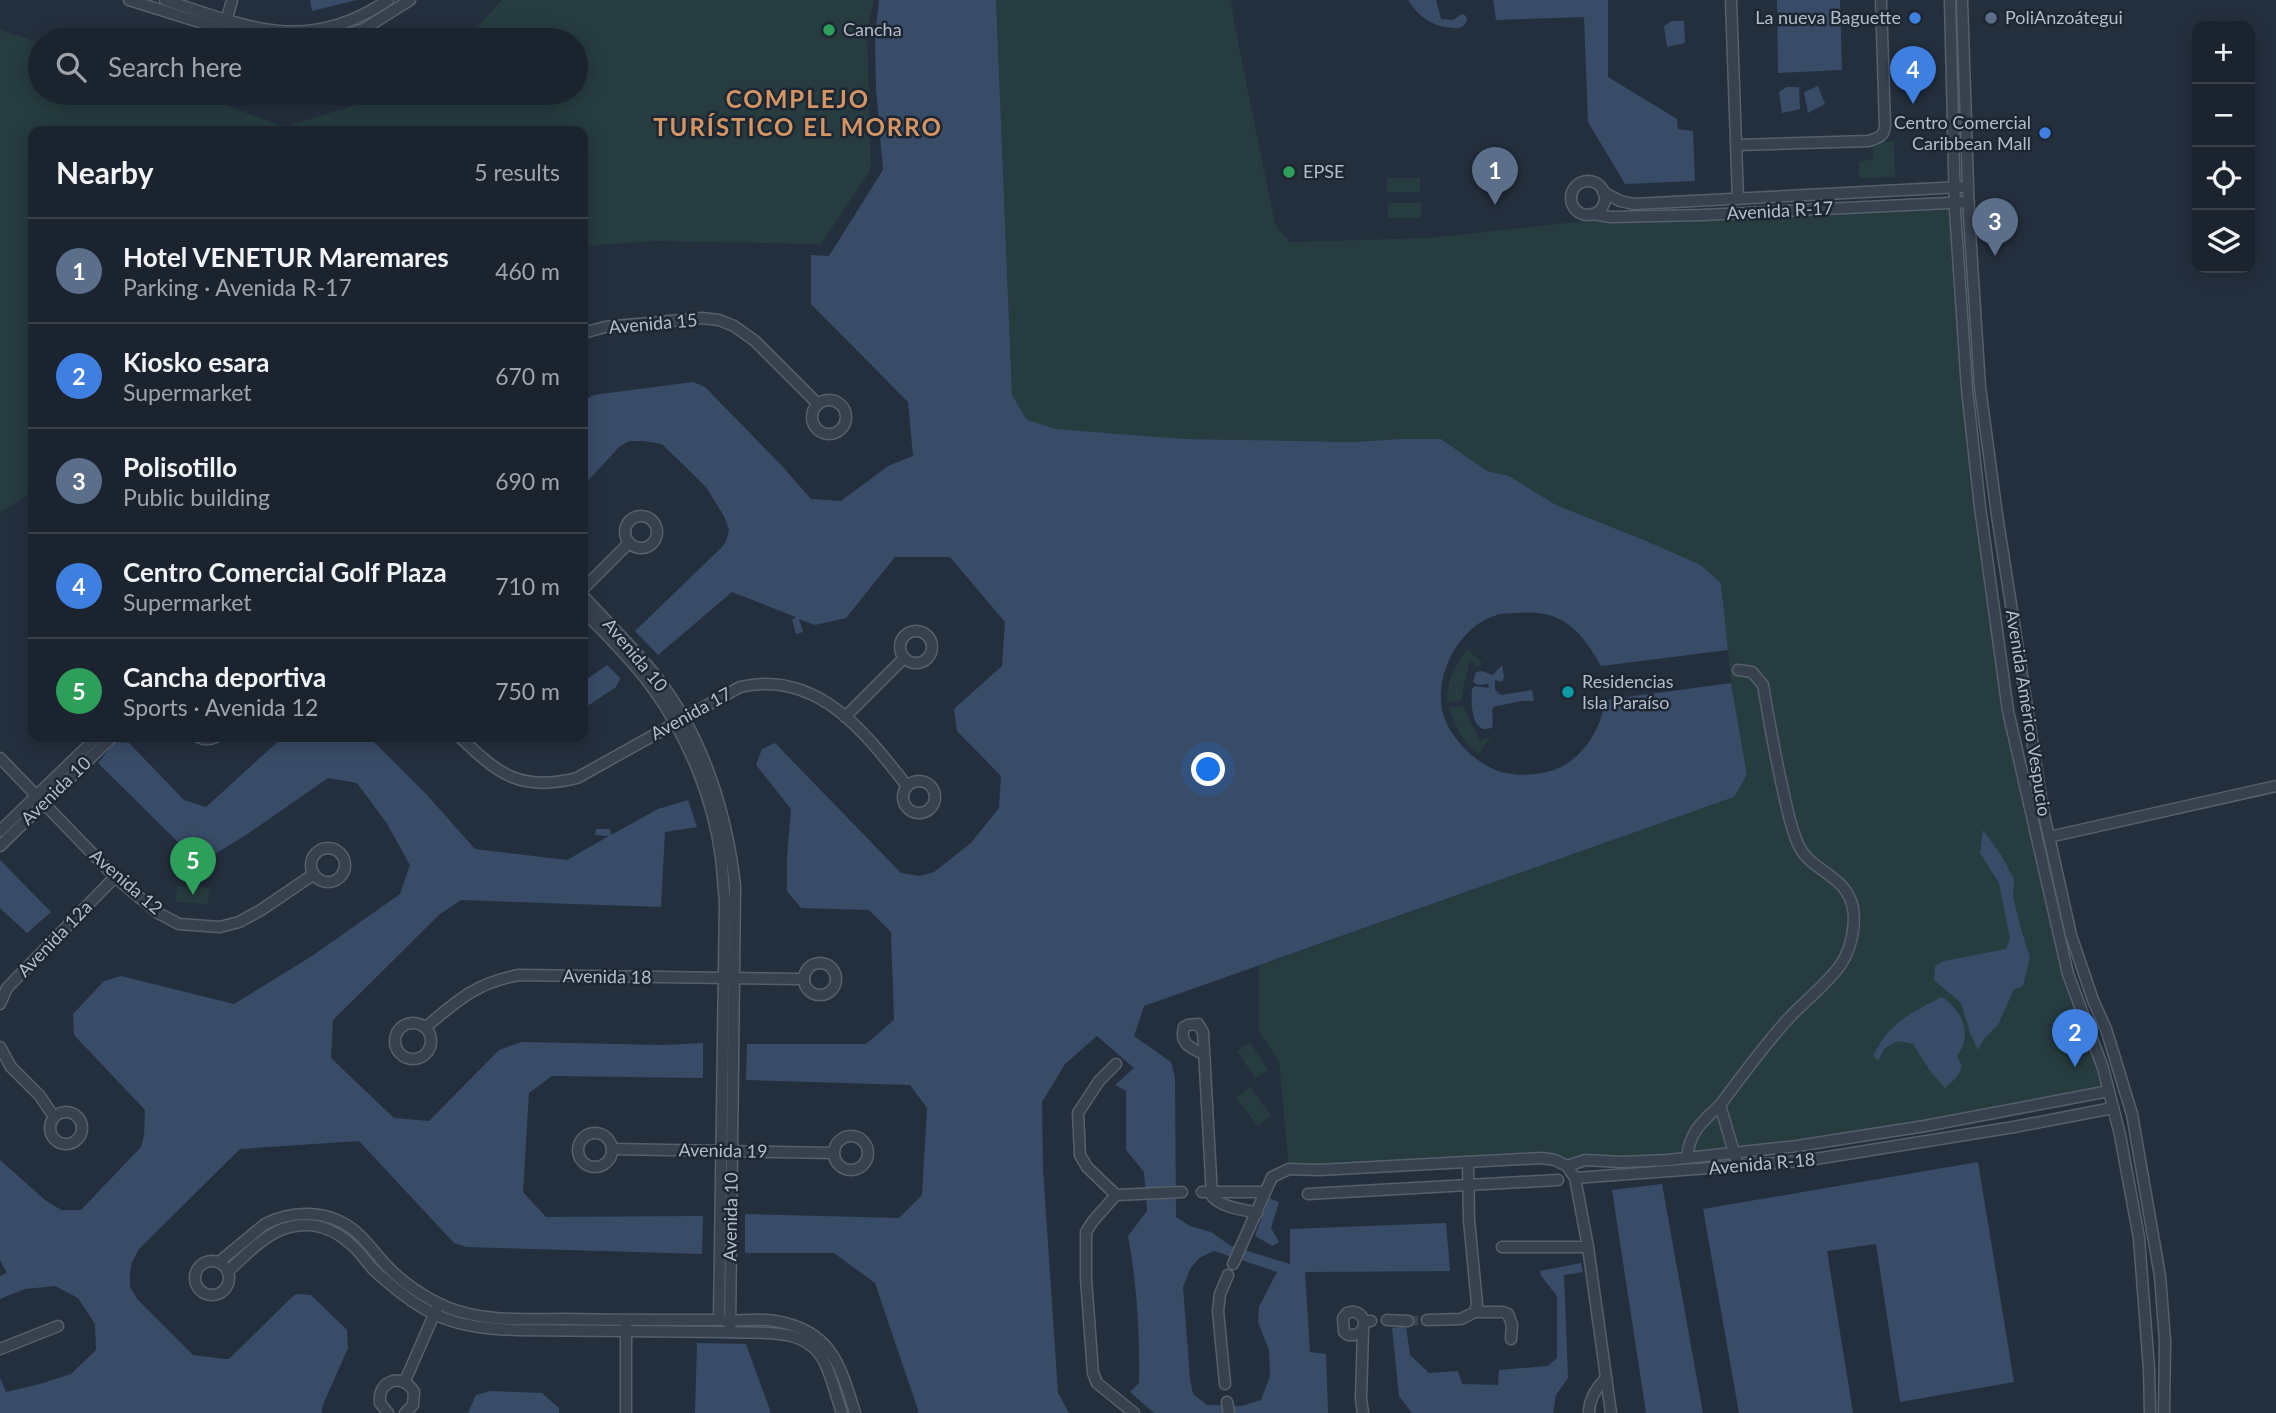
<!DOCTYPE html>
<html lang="en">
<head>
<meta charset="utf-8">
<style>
	body { margin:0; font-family:Lato,sans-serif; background:#282f3a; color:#f1f3f6 }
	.controls { position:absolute; right:21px; top:21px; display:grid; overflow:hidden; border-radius:14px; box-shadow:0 4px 18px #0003 }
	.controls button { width:63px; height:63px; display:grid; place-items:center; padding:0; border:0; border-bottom:2px solid #39404a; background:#1b232e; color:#f1f3f6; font:35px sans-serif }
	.you { position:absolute; left:1209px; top:770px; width:24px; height:24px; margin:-18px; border:5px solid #fff; border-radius:50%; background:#1a73e8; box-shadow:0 0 0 10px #1a73e833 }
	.badge { display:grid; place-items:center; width:46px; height:46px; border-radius:50%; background:#0b8043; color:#fff; font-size:23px; font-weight:700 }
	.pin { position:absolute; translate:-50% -58px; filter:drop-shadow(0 2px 4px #0008) }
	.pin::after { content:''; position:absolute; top:37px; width:24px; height:21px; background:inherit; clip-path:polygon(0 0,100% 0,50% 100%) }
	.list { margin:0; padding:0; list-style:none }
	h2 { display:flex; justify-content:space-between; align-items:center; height:91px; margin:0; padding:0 28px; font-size:30px }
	h2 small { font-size:23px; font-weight:400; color:#a0a4aa }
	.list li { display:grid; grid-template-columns:46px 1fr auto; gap:21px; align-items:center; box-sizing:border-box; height:105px; padding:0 28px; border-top:2px solid #39404a }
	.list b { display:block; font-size:26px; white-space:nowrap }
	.list p { margin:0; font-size:23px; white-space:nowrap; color:#a0a4aa }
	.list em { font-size:23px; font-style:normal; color:#a0a4aa }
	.icon { flex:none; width:38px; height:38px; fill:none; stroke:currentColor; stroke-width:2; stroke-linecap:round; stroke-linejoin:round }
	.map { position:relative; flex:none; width:2276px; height:1413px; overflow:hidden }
	.search { position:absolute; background:#1b232e; box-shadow:0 4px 18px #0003; left:28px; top:28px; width:560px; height:77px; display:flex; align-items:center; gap:18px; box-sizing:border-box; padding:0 24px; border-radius:38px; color:#a0a4aa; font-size:26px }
	.panel { position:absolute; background:#1b232e; box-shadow:0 4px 18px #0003; left:28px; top:126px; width:560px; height:616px; border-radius:14px }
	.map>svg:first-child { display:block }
	.green { fill:#263c3f }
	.water { fill:#394c67; fill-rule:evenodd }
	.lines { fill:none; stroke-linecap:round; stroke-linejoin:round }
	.minor-tunnel { stroke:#3a4453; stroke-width:10; stroke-dasharray:10 5; stroke-linecap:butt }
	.minor-casing { stroke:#565f6c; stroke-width:13 }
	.minor { stroke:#38414e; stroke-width:10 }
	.shop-dot { fill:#3f7fe0; stroke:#1d2633; stroke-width:2.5 }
	.service-dot { fill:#5c6f8a; stroke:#1d2633; stroke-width:2.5 }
	.leisure-dot { fill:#2e9e5b; stroke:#1d2633; stroke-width:2.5 }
	.culture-dot { fill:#0f9aa8; stroke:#1d2633; stroke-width:2.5 }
	.labels { text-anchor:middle; stroke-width:5; stroke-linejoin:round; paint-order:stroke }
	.poi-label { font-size:18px; fill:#b4bcc9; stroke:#1d2633; text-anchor:start }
	.street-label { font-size:18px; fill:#b4bcc9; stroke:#1d2633 }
	.district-label { font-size:24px; font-weight:bold; letter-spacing:2px; fill:#d59563; stroke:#1d2633 }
</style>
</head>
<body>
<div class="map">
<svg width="2276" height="1413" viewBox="0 0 2276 1413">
	<rect width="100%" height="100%" fill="#242f3e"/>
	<g class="green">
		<path d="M 502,0 L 874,0 L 867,32 L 871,169 L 821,244 L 656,241 L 583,246 L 583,131 L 33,131 L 33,491 L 0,513 L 0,30 L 40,43 L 40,93 L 193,93 L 284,127 L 396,93 L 576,93 L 576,40 L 465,40 Z"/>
		<path d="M 996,0 L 1231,0 L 1234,22 L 1275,224 L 1290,242 L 1429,238 L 1594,220 L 1955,202 L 1967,389 L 2008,711 L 2055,921 L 2109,1091 L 1925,1126 L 1621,1162 L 1572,1171 L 1555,1160 L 1289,1169 L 1279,1061 L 1259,1032 L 1259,966 L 1734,797 L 1747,775 L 1731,683 L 1721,583 L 1701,565 L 1644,540 L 1556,505 L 1509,476 L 1487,471 L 1441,439 L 1400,439 L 1355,442 L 1184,439 L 1055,429 L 1027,421 L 1012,395 Z"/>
		<path d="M 1894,141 L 1895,177 L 1859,178 L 1859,162 L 1873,159 L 1873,144 Z"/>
		<rect x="1387" y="178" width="33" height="14"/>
		<rect x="1388" y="203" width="33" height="15"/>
		<path d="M 1467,649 L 1482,663 L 1480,666 L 1476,666 L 1472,661 L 1469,662 L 1461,700 L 1447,703 C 1448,679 1453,668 1467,649 Z"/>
		<path d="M 1463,706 L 1480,741 L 1491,736 L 1478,755 C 1462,741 1455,727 1449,707 Z"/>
		<path d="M 177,886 L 209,888 L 208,904 L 176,902 Z"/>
		<path d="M 1250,1042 L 1268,1070 L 1255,1078 L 1237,1051 Z"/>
		<path d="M 1250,1087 L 1271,1115 L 1258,1126 L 1236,1098 Z"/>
	</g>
	<g class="water">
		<path d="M 310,0 L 357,0 L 312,11 Z"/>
		<path d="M 879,0 L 996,0 L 1012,395 L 1027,420 L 1056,429 L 1184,439 L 1355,442 L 1400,439 L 1441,439 L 1487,471 L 1509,476 L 1556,505 L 1644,540 L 1701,565 L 1721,583 L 1728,650 L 1601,666 C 1581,630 1562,609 1518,613 C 1511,613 1503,613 1497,615 C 1459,626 1433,675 1443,714 C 1450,737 1470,757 1491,768 C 1512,779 1549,776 1568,763 C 1590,747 1601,726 1605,700 L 1731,683 L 1747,775 L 1734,797 L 1144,1006 L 1134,1036 L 1171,1062 L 1175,1078 L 1176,1217 L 1190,1226 L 1211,1232 L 1231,1246 L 1290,1264 L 1290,1229 L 1446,1223 L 1450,1271 L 1305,1272 L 1310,1352 L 1326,1354 L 1328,1413 L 1154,1413 L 1130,1392 L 1139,1383 C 1140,1335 1137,1284 1128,1236 L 1147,1211 L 1144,1172 L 1126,1150 L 1126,1091 L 1115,1085 L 1134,1068 L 1097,1036 L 1065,1064 L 1042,1102 L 1043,1170 L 1058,1393 L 1069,1413 L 919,1413 L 875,1283 L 834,1253 L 745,1253 L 745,1214 L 899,1218 L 922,1195 L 927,1108 L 910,1085 L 746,1080 L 747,1044 L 866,1044 L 894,1020 L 891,932 L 869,910 L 801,908 L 787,891 L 787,857 L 791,809 L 756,765 L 762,749 L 775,743 L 901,873 L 920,876 L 934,872 L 971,843 L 999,808 L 1001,776 L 957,731 L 954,709 L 1002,666 L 1005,622 L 950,557 L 895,557 L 846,618 L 815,625 L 799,619 L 803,632 L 796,634 L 792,620 L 796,617 L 732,592 L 658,655 L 635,631 L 721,548 L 726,541 L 729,530 L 724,516 L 706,487 L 662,444 L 643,441 L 629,441 L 619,447 L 583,486 L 583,402 L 593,395 L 693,382 L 705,387 L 782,466 L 811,499 L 841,501 L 888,466 L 913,456 L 908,402 L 811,304 L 811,255 L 829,256 L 883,170 L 876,89 L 875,36 ZM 1214,1251 L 1277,1272 L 1259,1307 L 1258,1322 L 1269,1350 L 1270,1376 L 1261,1400 L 1241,1406 L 1207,1405 L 1193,1394 L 1190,1379 L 1183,1287 L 1190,1269 L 1199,1258 Z"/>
		<path d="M 1408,0 L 1436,0 L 1441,19 L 1453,20 L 1462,14 L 1466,16 L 1467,21 L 1463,26 L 1459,28 C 1435,28 1421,20 1408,0 Z"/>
		<path d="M 1493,0 L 1608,0 L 1608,77 L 1677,119 L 1678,129 L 1693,131 L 1695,181 L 1625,184 L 1588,122 L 1584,17 L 1496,20 Z"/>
		<path d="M 1777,0 L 1840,0 L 1842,70 L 1778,73 Z"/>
		<path d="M 1672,21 L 1684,21 L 1685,43 L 1667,47 L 1664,26 Z"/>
		<path d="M 1818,86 L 1825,104 L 1808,113 L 1804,92 Z"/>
		<path d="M 1787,87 L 1799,87 L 1800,109 L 1782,113 L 1779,92 Z"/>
		<path d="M 607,665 L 620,678 L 616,687 L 583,709 L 583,682 Z"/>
		<path d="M 1502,665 L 1504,677 L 1502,682 L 1495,680 L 1495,690 L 1501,695 L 1532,690 L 1534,701 L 1521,701 L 1493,707 C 1491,715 1494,721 1492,728 C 1488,728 1484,730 1481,728 C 1471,723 1471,698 1472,689 L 1474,686 L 1489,688 L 1488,684 L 1478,685 L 1473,682 L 1476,672 L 1481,671 L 1493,675 Z"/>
		<path d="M 283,737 L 369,737 L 426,794 L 475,849 L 567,860 L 609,836 L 595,835 L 596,829 L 610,829 L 611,835 L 658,809 L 688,800 L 697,827 L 665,832 L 661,907 L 461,900 L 440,914 L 333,1020 L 331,1058 L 394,1118 L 429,1121 L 499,1050 L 521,1042 L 665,1045 L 703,1043 L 703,1078 L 552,1076 L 529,1093 L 523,1192 L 546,1217 L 703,1216 L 702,1254 L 466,1247 L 454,1243 L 359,1141 L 240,1149 L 139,1249 L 132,1262 L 130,1273 L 130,1287 L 138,1300 L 193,1355 L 225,1359 L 229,1359 L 290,1299 L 296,1294 L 311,1295 L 347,1330 L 348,1348 L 322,1407 L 322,1413 L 0,1413 L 0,1378 L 6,1392 L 40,1384 L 71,1374 L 96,1350 L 95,1324 L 78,1298 L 55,1286 L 25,1289 L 0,1299 L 0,1276 L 7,1273 L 0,1260 L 0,1160 L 45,1200 L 61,1210 L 81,1210 L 141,1147 L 144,1136 L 145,1110 L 74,1035 L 73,1014 L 104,981 L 121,976 L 234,1004 L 312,956 L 400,894 L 410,865 L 386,822 L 357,783 L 328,778 L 246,835 L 208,858 L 192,856 L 98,763 L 115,742 L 129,743 L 184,800 L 206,807 Z"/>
		<path d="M 1983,830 L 2001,855 L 2014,879 L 2013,896 L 2020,926 L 2030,957 L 2023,986 L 2014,989 L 1998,1025 L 1984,1039 L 1978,1050 L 1970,1033 L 1961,1003 L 1934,980 L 1935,966 L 1944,961 L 2006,949 L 2010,938 L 1999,883 L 1980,853 Z"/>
		<path d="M 0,860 L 51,912 L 27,933 L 0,908 Z"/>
		<path d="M 1942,997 C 1963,1011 1973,1035 1957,1056 L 1962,1066 L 1957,1077 L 1945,1088 L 1930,1071 L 1913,1044 L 1898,1041 L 1885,1048 L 1878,1060 L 1873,1056 C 1889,1023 1910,1013 1942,997 Z"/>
		<path d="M 1978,1162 L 2014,1382 L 1900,1402 L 1876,1244 L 1827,1251 L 1853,1413 L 1739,1413 L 1703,1209 Z"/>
		<path d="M 1662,1184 L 1703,1413 L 1646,1413 L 1612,1190 Z"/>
		<path d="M 1269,1198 L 1279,1202 L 1271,1228 L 1279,1242 L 1273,1246 L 1255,1236 Z"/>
		<path d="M 1581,1263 L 1583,1272 L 1564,1275 L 1568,1378 L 1556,1395 L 1553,1413 L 1412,1413 L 1399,1396 L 1392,1328 L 1406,1326 L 1410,1355 L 1429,1373 L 1458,1371 L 1462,1384 L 1498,1385 L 1499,1370 L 1548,1366 L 1557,1358 L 1557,1296 L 1541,1276 L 1540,1271 Z"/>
		<path d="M 697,1343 L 746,1344 L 771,1413 L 695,1413 Z"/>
		<path d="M 491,1391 L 542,1393 L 559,1408 L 559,1413 L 468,1413 L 476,1395 Z"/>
	</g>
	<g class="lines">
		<path class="minor-tunnel" d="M 1408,1321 L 1427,1320"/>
		<defs>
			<g id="minor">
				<path d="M 129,0 L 257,40"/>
				<path d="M 165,0 C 248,27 307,55 388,0"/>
				<path d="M 1731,0 L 1738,199"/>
				<path d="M 1950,0 L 1955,210 L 1967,389 L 1980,507 L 2008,711 L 2068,974 L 2103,1068 L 2120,1135 L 2139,1238 L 2149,1369 L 2150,1413"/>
				<path d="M 1962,0 L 1969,216 L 1980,387 L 1997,515 L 2043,810 L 2071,935 L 2093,1000 L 2106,1029 L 2132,1114 L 2160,1276 L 2165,1341 L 2164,1413"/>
				<path d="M 225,26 L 232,0"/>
				<path d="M 326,40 L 364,29 L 410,0"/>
				<path d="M 1737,145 L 1868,141 C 1878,138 1884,137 1885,126 L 1881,0"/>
				<circle cx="1588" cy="198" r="17"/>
				<path d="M 1603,192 L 1620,201 L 1634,204 L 1961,187"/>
				<path d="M 1592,214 L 1611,217 L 1702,215 L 1969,202"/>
				<path d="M 583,333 L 605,327 L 702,318 L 719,320 L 734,326 L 755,341 L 818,404"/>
				<circle cx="829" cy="417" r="17"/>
				<circle cx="641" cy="532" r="16"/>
				<path d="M 583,589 L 629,543"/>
				<circle cx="916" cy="647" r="16"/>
				<path d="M 1738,670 L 1752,672 L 1763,685 C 1769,722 1776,759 1784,795 C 1788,812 1791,830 1799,846 C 1811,872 1846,874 1853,908 C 1856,926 1851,949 1841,964 C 1831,980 1803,1003 1789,1018 C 1764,1045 1742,1076 1720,1105 L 1738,1166"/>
				<path d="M 845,717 L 904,658"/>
				<path d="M 198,737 C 204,740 210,740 216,737"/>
				<path d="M 460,737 C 499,775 521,792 577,778 L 740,687 C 817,669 865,732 907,786"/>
				<path d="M 0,758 L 115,877 L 158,913 L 179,924 L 220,927 L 239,922 L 261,910 L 314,874"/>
				<circle cx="919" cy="797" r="16"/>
				<path d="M 0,831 L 97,737"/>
				<path d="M 2049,837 L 2276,786"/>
				<path d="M 0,846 L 112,737"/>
				<circle cx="328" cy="865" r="17"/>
				<circle cx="820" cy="979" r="16"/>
				<path d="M 0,1004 L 7,988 L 115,877"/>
				<circle cx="413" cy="1041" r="18"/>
				<path d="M 426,1027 C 458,1000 476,983 519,975 L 804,979"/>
				<path d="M 0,1047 L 11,1067 L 40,1096 L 54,1117"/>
				<path d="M 1204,1054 C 1191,1048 1179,1044 1184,1027 L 1188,1025 L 1198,1024 L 1203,1032 L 1212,1196 C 1222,1208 1242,1209 1257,1213"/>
				<circle cx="66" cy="1128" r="16"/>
				<circle cx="595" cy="1150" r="17"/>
				<circle cx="851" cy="1153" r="17"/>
				<path d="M 612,1149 L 834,1153"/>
				<path d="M 1687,1157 C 1690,1131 1702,1122 1720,1105"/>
				<path d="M 1567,1166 L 1585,1160 L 1621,1162 L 1668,1160 L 1797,1146 L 1925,1126 L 2109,1091"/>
				<path d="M 1575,1178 L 1803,1161 L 2014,1127 L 2113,1108"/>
				<path d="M 1202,1192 L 1264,1192"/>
				<path d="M 1308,1194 L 1558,1180"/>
				<path d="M 1116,1195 L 1087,1167 L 1080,1155 L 1078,1113 L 1099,1081 L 1116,1064"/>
				<path d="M 1502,1247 L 1588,1247"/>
				<circle cx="212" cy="1278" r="17"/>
				<path d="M 219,1262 L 265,1224 C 292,1210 326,1210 351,1228 C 364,1237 373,1251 384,1263 C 400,1281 426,1299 449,1308 C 485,1322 526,1319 565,1319 C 616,1320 667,1320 719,1320 L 725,900 C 723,886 723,872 721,858 C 714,800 688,737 654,690 C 634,661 607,636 583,610"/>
				<path d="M 1233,1264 L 1272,1177 L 1289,1169 L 1319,1170 L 1542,1158 L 1555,1160 L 1567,1166 L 1575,1178 L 1588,1247 L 1611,1413"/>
				<path d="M 228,1271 C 244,1257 263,1236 283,1229 C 312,1219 335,1228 356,1249 C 362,1255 367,1263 374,1270 C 390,1285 414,1304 434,1314 C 461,1327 490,1329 518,1330 L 730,1332 L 735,885 C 726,810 703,737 656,676 C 634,648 607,622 583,596"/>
				<path d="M 1475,1312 L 1503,1312 L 1508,1314 L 1512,1325 L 1511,1339"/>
				<path d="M 1387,1320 L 1408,1321"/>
				<path d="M 1427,1320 L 1461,1319 L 1475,1312 L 1477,1304 L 1469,1220 L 1468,1162"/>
				<path d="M 725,1321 C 742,1321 759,1318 775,1321 C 831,1330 840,1364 855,1413"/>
				<path d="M 1364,1321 C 1364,1331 1359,1336 1348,1335 L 1344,1332 L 1343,1318 L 1347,1313 C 1355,1310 1361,1313 1364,1321 L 1371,1321"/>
				<path d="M 626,1327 L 626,1413"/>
				<path d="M 1363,1329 L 1361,1399 L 1363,1413"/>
				<path d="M 730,1332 C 762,1334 805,1326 824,1361 C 832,1377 836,1396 842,1413"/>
				<path d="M 0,1349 L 58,1326"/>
				<path d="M 405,1381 L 436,1310"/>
				<path d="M 1225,1384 L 1218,1311 L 1220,1294 L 1228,1275"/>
				<path d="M 1227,1402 L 1229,1413"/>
				<path d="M 388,1413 L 380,1403 C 377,1380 403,1372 414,1392 L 413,1405 L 405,1413"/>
				<path d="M 1134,1413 L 1097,1383 L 1093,1373 L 1086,1278 L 1086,1232 L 1093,1221 L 1116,1195 L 1182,1192"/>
				<path d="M 1589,1413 C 1589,1399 1596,1388 1606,1378"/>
			</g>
		</defs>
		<use href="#minor" class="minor-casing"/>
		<use href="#minor" class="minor"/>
	</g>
	<g class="shop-dot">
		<circle cx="1915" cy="18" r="7"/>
		<circle cx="2045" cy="133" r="7"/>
	</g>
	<circle class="service-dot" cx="1991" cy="18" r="7"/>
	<g class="leisure-dot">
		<circle cx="829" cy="30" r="7"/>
		<circle cx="1289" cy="172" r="7"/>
	</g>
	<circle class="culture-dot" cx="1568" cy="692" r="7"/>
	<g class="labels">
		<g class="poi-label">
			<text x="1901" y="24" text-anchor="end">La nueva Baguette</text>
			<text x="2005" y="24">PoliAnzoátegui</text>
			<text x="843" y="36">Cancha</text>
			<text x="2031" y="129" text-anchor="end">Centro Comercial<tspan x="2031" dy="21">Caribbean Mall</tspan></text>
			<text x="1303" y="178">EPSE</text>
			<text x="1582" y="688">Residencias<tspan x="1582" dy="21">Isla Paraíso</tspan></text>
		</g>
		<g class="street-label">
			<text transform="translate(1780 211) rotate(-3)" y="6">Avenida R-17</text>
			<text transform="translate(653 324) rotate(-5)" y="6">Avenida 15</text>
			<text transform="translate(635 655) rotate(50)" y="6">Avenida 10</text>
			<text transform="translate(2028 713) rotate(81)" y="6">Avenida Américo Vespucio</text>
			<text transform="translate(691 714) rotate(-29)" y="6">Avenida 17</text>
			<text transform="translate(56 791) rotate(-44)" y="6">Avenida 10</text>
			<text transform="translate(126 882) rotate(41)" y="6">Avenida 12</text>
			<text transform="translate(55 939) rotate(-46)" y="6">Avenida 12a</text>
			<text transform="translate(607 977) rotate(1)" y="6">Avenida 18</text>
			<text transform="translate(723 1151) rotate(1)" y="6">Avenida 19</text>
			<text transform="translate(1762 1164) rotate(-5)" y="6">Avenida R-18</text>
			<text transform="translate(731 1217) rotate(-89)" y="6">Avenida 10</text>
		</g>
		<g class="district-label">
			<text x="798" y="108">COMPLEJO<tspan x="798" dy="28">TURÍSTICO EL MORRO</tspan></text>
		</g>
	</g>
</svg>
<div class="controls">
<button>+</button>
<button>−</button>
<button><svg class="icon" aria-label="locate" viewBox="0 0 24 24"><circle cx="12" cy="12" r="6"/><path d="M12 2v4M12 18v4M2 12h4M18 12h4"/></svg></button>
<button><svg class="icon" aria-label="layers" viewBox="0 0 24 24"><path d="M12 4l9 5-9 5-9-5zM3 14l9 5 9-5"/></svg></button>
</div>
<div class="you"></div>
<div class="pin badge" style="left:1495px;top:205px;background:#5c6f8a">1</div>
<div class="pin badge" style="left:2075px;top:1067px;background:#3f7fe0">2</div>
<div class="pin badge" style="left:1995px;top:256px;background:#5c6f8a">3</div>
<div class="pin badge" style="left:1913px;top:104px;background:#3f7fe0">4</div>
<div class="pin badge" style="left:193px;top:895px;background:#2e9e5b">5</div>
<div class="search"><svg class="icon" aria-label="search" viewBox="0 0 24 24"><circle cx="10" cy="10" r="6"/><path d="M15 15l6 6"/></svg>Search here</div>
<section class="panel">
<h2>Nearby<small>5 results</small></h2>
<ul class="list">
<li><span class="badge" style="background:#5c6f8a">1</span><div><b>Hotel VENETUR Maremares</b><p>Parking · Avenida R-17</p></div><em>460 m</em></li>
<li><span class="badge" style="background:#3f7fe0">2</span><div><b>Kiosko esara</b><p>Supermarket</p></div><em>670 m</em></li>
<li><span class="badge" style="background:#5c6f8a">3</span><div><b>Polisotillo</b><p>Public building</p></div><em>690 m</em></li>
<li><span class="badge" style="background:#3f7fe0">4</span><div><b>Centro Comercial Golf Plaza</b><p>Supermarket</p></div><em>710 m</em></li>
<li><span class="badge" style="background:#2e9e5b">5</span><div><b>Cancha deportiva</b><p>Sports · Avenida 12</p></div><em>750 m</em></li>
</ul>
</section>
</div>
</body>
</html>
